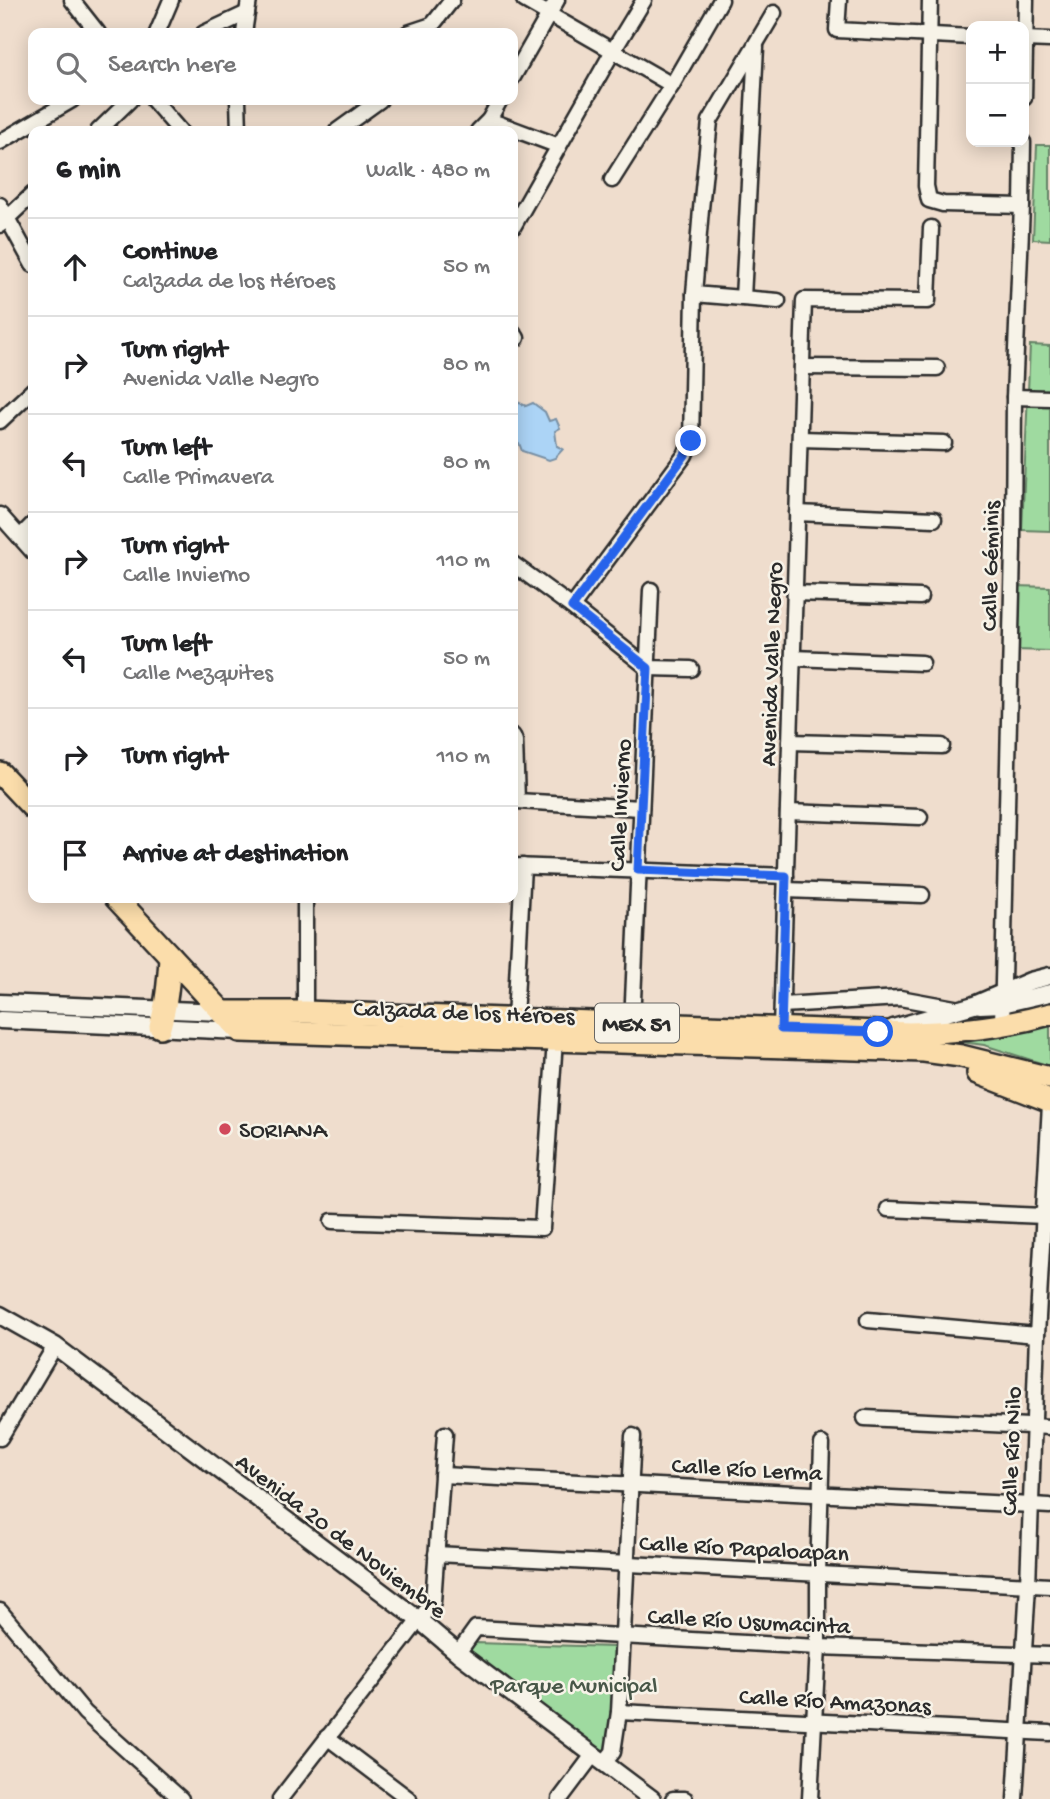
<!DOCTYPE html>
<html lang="en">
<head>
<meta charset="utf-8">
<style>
	body { margin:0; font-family:"Gochi Hand",sans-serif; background:#f2f2f2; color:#202124 }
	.controls { position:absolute; right:21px; top:21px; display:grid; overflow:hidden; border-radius:14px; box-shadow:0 4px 18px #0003 }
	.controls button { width:63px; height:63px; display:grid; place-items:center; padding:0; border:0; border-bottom:2px solid #e0e0e0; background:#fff; color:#202124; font:35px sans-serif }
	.stop { position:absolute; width:21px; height:21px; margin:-16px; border:5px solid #2563eb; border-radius:50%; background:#fff }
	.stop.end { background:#2563eb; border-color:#fff; box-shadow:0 2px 7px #0008 }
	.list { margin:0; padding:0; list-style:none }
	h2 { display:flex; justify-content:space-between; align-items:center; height:91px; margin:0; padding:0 28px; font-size:30px }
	h2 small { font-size:23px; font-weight:400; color:#757577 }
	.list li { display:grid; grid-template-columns:46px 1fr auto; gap:21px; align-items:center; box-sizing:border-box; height:98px; padding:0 28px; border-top:2px solid #e0e0e0 }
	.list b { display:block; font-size:26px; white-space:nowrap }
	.list p { margin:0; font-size:23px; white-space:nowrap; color:#757577 }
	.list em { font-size:23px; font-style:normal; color:#757577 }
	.icon { flex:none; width:38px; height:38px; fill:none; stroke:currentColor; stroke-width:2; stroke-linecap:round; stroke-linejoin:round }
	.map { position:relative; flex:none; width:1050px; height:1799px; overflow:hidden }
	.search { position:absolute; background:#fff; box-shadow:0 4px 18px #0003; left:28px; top:28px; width:490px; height:77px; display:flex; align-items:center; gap:18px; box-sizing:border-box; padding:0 24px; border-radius:14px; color:#757577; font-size:26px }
	.panel { position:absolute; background:#fff; box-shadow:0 4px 18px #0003; left:28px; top:126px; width:490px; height:777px; border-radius:14px }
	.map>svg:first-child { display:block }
	.green { fill:#9fdaa0; stroke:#658266; stroke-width:2 }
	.water { fill:#acd4f6; stroke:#7890a5; stroke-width:2 }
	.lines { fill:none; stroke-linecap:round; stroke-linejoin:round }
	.minor-casing { stroke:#2b2b2b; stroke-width:19 }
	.tertiary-casing { stroke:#2b2b2b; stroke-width:21 }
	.primary-casing { stroke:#2b2b2b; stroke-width:26 }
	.minor { stroke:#f7f3e8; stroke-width:14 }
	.tertiary { stroke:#f7f3e8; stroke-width:16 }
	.primary { stroke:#fbddab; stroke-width:21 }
	.route { stroke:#2563eb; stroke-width:9 }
	.poi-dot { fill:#d1495b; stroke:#f7f3e8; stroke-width:2.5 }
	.labels { text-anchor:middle; stroke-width:5; stroke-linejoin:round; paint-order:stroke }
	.shield { fill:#f7f3e8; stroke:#686764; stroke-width:2 }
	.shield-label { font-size:23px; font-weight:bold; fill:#2b2b2b }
	.street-label { font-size:24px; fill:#2b2b2b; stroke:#f7f3e8 }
	.poi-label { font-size:24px; fill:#2b2b2b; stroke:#f7f3e8; text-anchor:start }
	.park-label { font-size:24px; fill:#485748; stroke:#f7f3e8 }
</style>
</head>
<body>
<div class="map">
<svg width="1050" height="1799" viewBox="0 0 1050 1799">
	<rect width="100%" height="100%" fill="#efddcd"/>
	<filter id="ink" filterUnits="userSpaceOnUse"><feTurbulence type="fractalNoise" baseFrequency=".0143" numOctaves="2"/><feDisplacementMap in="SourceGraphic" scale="14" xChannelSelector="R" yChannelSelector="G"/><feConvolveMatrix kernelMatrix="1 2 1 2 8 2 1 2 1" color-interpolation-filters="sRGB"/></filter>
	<g filter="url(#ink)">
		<g class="green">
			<path d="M 1037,145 L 1050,145 L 1050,240 L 1033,239 Z"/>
			<path d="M 1030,345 L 1050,346 L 1050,531 L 1022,530 Z"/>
			<path d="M 1016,586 L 1050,587 L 1050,651 L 1014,650 Z"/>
			<path d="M 1050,1016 L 1050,1066 L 984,1045 L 917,1036 Z"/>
			<path d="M 475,1643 L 615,1647 L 612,1742 L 604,1755 L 467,1652 Z"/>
		</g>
		<path class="water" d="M 513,400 L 526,406 L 533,403 L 545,412 L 549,421 L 556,419 L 560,428 L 555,431 L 557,446 L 563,449 L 555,458 L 549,460 L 522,451 L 519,443 L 513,441 Z"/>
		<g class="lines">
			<defs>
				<g id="minor">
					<path d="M 72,0 L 98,33"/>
					<path d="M 524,0 L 672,85"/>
					<path d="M 839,0 L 837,30 L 971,37"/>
					<path d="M 930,0 L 926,186 L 929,200 L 943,204 L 1022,206"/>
					<path d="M 157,33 L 171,0"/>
					<path d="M 204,33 L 247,13"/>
					<path d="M 244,33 L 249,0"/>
					<path d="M 408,33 L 432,25"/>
					<path d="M 426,33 L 452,0"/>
					<path d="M 1024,39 L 1050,40"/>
					<path d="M 513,77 L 557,0"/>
					<path d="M 1024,98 L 1026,0"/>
					<path d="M 153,100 L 180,131"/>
					<path d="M 238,100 L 239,131"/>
					<path d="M 489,120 L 559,146"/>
					<path d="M 98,131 L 130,100"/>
					<path d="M 337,131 L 380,100"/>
					<path d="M 478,131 L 489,120 L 500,100"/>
					<path d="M 0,142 L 72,100"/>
					<path d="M 612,180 L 672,85 L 721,0"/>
					<path d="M 0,205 L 33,265"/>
					<path d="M 0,225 L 33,194"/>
					<path d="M 513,227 L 613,51 L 644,0"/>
					<path d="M 694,294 L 778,301"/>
					<path d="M 743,298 L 756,47"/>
					<path d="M 513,332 L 517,338"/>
					<path d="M 802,367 L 937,368"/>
					<path d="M 1014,397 L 1050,398"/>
					<path d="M 0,421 L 33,390"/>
					<path d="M 800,439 L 944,443"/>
					<path d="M 797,513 L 934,519"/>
					<path d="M 0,515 L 33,552"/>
					<path d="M 20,537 L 33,524"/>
					<path d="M 513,564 L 572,607 L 648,668 L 691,669"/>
					<path d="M 795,593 L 920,597"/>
					<path d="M 572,607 L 685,455 L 691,441 L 694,294 L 701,209 L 710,121 L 774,13"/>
					<path d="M 793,658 L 922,663"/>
					<path d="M 513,736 L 515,741 L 517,801 L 641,808"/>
					<path d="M 790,742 L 942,746"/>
					<path d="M 788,812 L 920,817"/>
					<path d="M 513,866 L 786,876"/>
					<path d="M 786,890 L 922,895"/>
					<path d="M 782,1005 L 900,998 L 960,1009"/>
					<path d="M 305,1012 L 305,898"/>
					<path d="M 515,1019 L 523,866"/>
					<path d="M 632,1023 L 651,590"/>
					<path d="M 1002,1025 L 1013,547 L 1014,397 L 1022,206 L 1023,142"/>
					<path d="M 781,1029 L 804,300 L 928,301 L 931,228"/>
					<path d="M 888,1209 L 1044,1216"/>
					<path d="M 332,1221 L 542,1228 L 555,1040"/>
					<path d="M 868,1320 L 1037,1335"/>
					<path d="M 865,1418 L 1050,1427"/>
					<path d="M 0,1438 L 55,1346"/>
					<path d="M 442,1475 L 1050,1506"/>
					<path d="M 436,1554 L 1050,1586"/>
					<path d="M 0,1611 L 85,1713 L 181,1799"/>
					<path d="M 458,1653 L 476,1628 L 818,1647 L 1050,1655"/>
					<path d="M 619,1712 L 1050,1733"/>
					<path d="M 327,1737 L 409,1799"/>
					<path d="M 604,1763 L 613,1752 L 619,1712 L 633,1436"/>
					<path d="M 280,1799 L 433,1602 L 445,1434"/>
					<path d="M 560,1799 L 593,1755"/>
					<path d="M 673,1799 L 685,1799"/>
					<path d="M 810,1799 L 818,1647 L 818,1574 L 822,1444"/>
					<path d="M 1015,1799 L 1028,1585 L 1037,1335 L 1050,1104"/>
				</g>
				<g id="tertiary">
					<path d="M 0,1003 L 221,1012"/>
					<path d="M 980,1005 L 1002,1004 L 1050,993"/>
					<path d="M 0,1020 L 240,1031"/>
					<path d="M 893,1028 L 974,1005 L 1030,981 L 1050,976"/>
					<path d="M 0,1315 L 55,1346 L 419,1620 L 458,1653 L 652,1799"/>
				</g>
				<g id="primary">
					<path d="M 0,773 L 33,808"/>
					<path d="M 116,898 L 240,1031 L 924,1051 L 961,1056 L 1050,1078"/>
					<path d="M 221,1012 L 305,1012 L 909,1033 C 957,1032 1004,1027 1050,1014"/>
					<path d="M 160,1027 C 167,1003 169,980 170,956"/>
					<path d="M 978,1073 L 1050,1101"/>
				</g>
			</defs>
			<use href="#minor" class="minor-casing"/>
			<use href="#tertiary" class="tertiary-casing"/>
			<use href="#primary" class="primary-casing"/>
			<use href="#minor" class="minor"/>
			<use href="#tertiary" class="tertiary"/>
			<use href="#primary" class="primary"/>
		</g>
	</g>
	<g class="lines" filter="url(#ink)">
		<path class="route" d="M 691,441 L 685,455 L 572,607 L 648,668 L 638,870 L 786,876 L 781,1029 L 878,1032"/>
	</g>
	<circle class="poi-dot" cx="225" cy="1129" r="7"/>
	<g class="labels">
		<rect class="shield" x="595" y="1003.5" width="84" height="39" rx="5"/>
		<g class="shield-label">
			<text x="637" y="1031">MEX 51</text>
		</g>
		<g class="street-label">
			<text transform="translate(989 566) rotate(-89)" y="8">Calle Géminis</text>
			<text transform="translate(770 664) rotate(-88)" y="8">Avenida Valle Negro</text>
			<text transform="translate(619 805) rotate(-87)" y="8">Calle Invierno</text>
			<text transform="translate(464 1011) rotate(2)" y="8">Calzada de los Héroes</text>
			<text transform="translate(1010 1451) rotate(-88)" y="8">Calle Río Nilo</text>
			<text transform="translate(747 1468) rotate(3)" y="8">Calle Río Lerma</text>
			<text transform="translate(342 1535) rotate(37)" y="8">Avenida 20 de Noviembre</text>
			<text transform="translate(744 1547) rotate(3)" y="8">Calle Río Papaloapan</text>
			<text transform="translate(749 1620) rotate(3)" y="8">Calle Río Usumacinta</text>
			<text transform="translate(835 1700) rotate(3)" y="8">Calle Río Amazonas</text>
		</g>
		<g class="poi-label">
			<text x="239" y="1137">SORIANA</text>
		</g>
		<g class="park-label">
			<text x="574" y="1692">Parque Municipal</text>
		</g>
	</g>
</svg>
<div class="controls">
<button>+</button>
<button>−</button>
</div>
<div class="stop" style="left:878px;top:1032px"></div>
<div class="stop end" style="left:691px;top:441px"></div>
<div class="search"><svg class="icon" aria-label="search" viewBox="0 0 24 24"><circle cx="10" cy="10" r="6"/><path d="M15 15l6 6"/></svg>Search here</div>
<section class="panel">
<h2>6 min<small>Walk · 480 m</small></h2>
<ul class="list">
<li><svg class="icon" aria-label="ahead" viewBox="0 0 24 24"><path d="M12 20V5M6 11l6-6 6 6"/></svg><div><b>Continue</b><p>Calzada de los Héroes</p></div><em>50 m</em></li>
<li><svg class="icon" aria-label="right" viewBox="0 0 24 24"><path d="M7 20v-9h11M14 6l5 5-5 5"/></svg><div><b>Turn right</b><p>Avenida Valle Negro</p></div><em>80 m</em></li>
<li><svg class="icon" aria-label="left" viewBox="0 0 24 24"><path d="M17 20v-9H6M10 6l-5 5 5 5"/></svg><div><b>Turn left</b><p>Calle Primavera</p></div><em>80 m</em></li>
<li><svg class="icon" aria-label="right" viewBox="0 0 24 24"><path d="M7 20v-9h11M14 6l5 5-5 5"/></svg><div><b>Turn right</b><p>Calle Invierno</p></div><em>110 m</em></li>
<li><svg class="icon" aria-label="left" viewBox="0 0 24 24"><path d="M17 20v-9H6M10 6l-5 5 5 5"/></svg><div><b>Turn left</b><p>Calle Mezquites</p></div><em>50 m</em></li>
<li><svg class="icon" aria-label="right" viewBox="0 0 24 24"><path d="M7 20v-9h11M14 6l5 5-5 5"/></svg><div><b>Turn right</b></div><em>110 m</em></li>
<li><svg class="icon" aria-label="arrive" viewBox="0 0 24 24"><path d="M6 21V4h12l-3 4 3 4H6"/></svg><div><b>Arrive at destination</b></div></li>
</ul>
</section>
</div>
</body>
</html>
